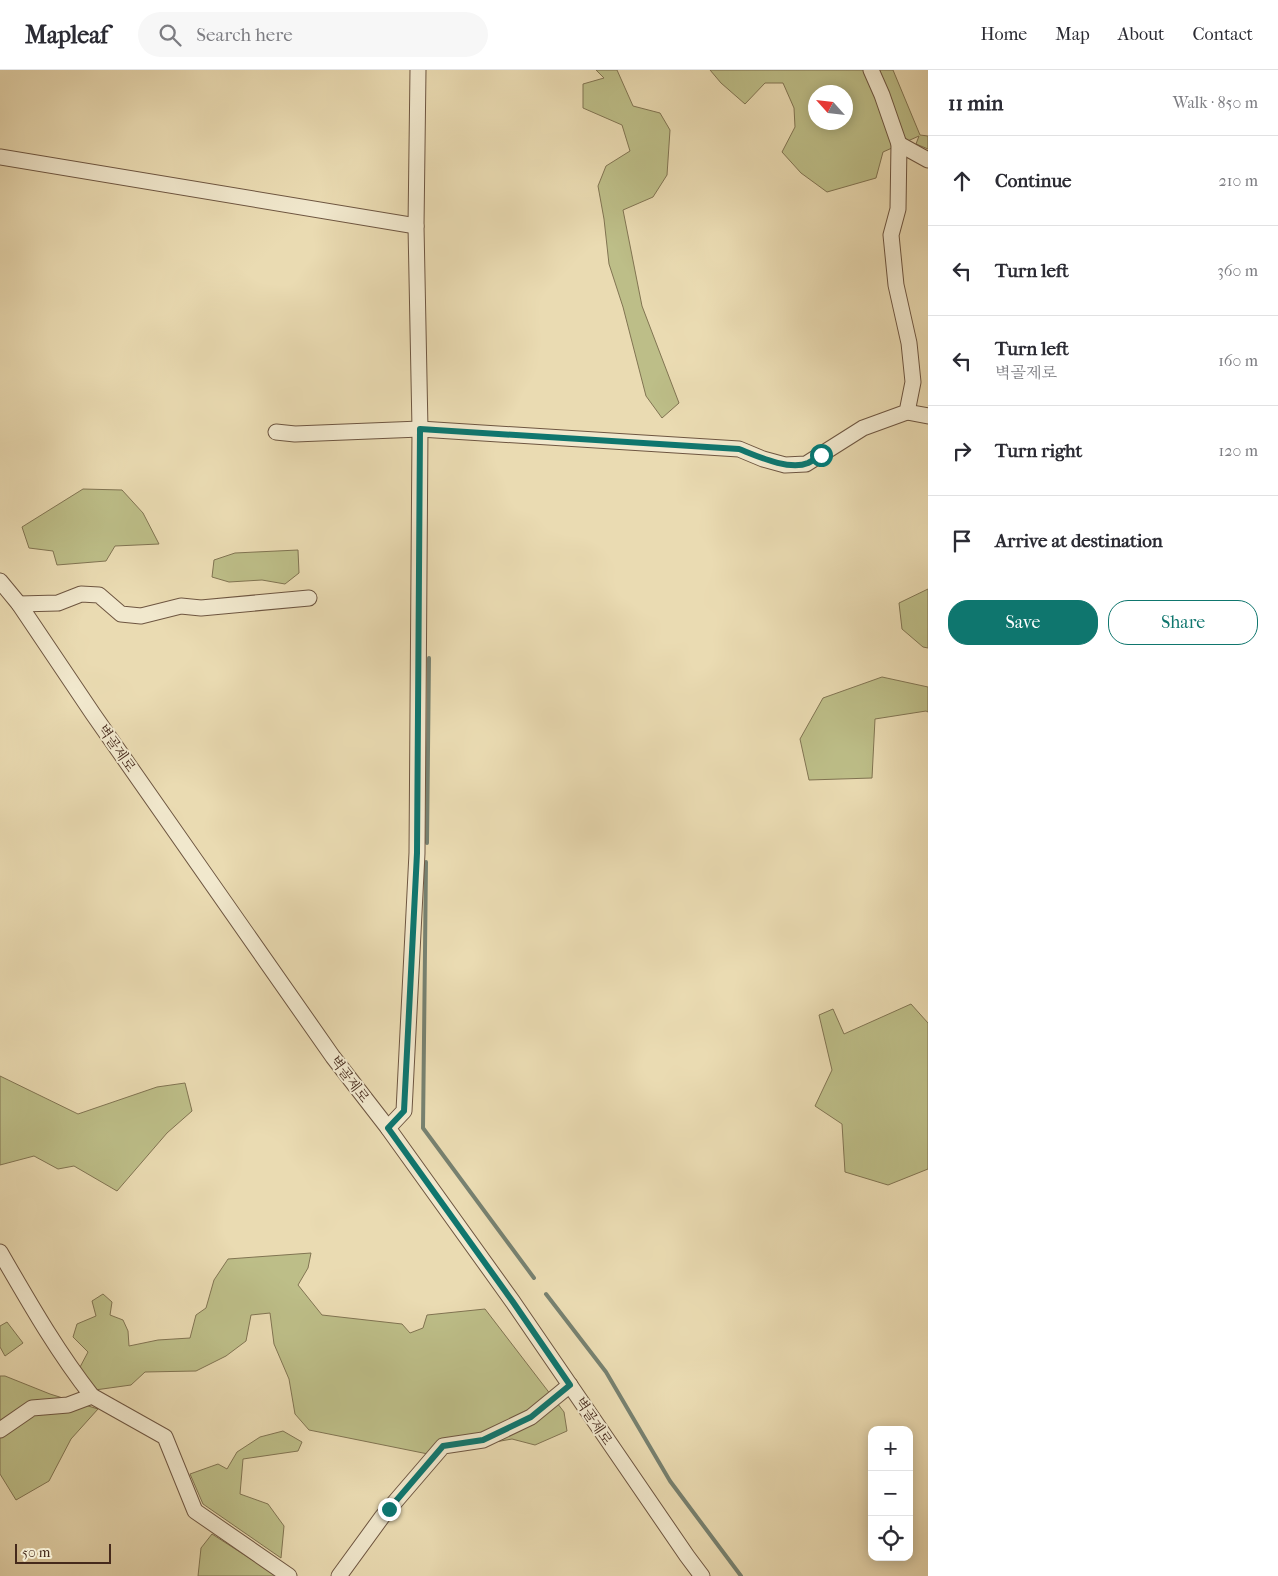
<!DOCTYPE html>
<html lang="en">
<head>
<meta charset="utf-8">
<style>
	body { margin:0; font-family:"IM FELL French Canon","Noto Serif KR",serif; background:#f7f7f7; color:#2b2b33 }
	.controls { position:absolute; right:15px; bottom:15px; display:grid; overflow:hidden; border-radius:10px; box-shadow:0 2px 12px #0003 }
	.controls button { width:45px; height:45px; display:grid; place-items:center; padding:0; border:0; border-bottom:1px solid #e1e1e2; background:#fff; color:#2b2b33; font:25px sans-serif }
	.compass { position:absolute; left:808px; top:15px; width:45px; height:45px; border-radius:50%; background:#fff; box-shadow:0 2px 12px #0003; rotate:297deg }
	.scale { position:absolute; left:15px; bottom:12px; width:96px; box-sizing:border-box; padding-left:5px; border:2px solid #45291b; border-top:0; font-size:14px; line-height:18px; white-space:nowrap; color:#45291b; -webkit-text-stroke:4px #f1e8cd; paint-order:stroke }
	.stop { position:absolute; width:15px; height:15px; margin:-11px; border:4px solid #0f766e; border-radius:50%; background:#fff }
	.stop.end { background:#0f766e; border-color:#fff; box-shadow:0 1px 5px #0008 }
	.list { margin:0; padding:0; list-style:none }
	h2 { display:flex; justify-content:space-between; align-items:center; height:65px; margin:0; padding:0 20px; font-size:21px }
	h2 small { font-size:16px; font-weight:400; color:#7c7c81 }
	.list li { display:grid; grid-template-columns:32px 1fr auto; gap:15px; align-items:center; box-sizing:border-box; height:90px; padding:0 20px; border-top:1px solid #e1e1e2 }
	.list b { display:block; font-size:19px; white-space:nowrap }
	.list p { margin:0; font-size:16px; white-space:nowrap; color:#7c7c81 }
	.list em { font-size:16px; font-style:normal; color:#7c7c81 }
	.actions { display:flex; gap:10px; padding:15px 20px }
	.actions a { flex:1; padding:11px 0; border:1px solid #0f766e; border-radius:20px; text-align:center; font-size:18px; color:#0f766e }
	.actions .main { background:#0f766e; color:#fff }
	.icon { flex:none; width:28px; height:28px; fill:none; stroke:currentColor; stroke-width:2; stroke-linecap:round; stroke-linejoin:round }
	.map { position:relative; flex:none; width:928px; height:1506px; overflow:hidden }
	header { display:flex; align-items:center; gap:30px; box-sizing:border-box; height:70px; padding:0 25px; background:#fff; border-bottom:1px solid #e1e1e2 }
	header strong { font-size:24px }
	nav { display:flex; gap:28px; margin-inline-start:auto; font-size:18px }
	.search { width:350px; height:45px; background:#f7f7f7; display:flex; align-items:center; gap:12px; box-sizing:border-box; padding:0 18px; border-radius:28px; color:#7c7c81; font-size:19px }
	main { display:flex }
	aside { flex:1; background:#fff }
	.map>svg:first-child { display:block }
	.green { fill:#bdbe88; stroke:#817452; fill-rule:evenodd }
	.lines { fill:none; stroke-linecap:round; stroke-linejoin:round }
	.stream { stroke:#778170; stroke-width:4 }
	.minor-casing { stroke:#6e5641; stroke-width:17 }
	.minor { stroke:#f1e8cd; stroke-width:15 }
	.route { stroke:#0f766e; stroke-width:6 }
	.labels { text-anchor:middle; stroke-width:4; stroke-linejoin:round; paint-order:stroke }
	.street-label { font-size:14px; fill:#45291b; stroke:#f1e8cd }
</style>
</head>
<body>
<header>
<strong>Mapleaf</strong>
<div class="search"><svg class="icon" aria-label="search" viewBox="0 0 24 24"><circle cx="10" cy="10" r="6"/><path d="M15 15l6 6"/></svg>Search here</div>
<nav><a>Home</a><a>Map</a><a>About</a><a>Contact</a></nav>
</header>
<main>
<div class="map">
<svg width="928" height="1506" viewBox="0 0 928 1506">
	<rect width="100%" height="100%" fill="#eadbb2"/>
	<filter id="stains"><feTurbulence type="fractalNoise" baseFrequency=".004" numOctaves="4"/><feColorMatrix values="0 0 0 0 .2 0 0 0 0 .09 0 0 0 0 .02 0 0 0 .5 -.17"/></filter>
	<radialGradient id="worn" r=".72"><stop offset=".6" stop-color="#630" stop-opacity="0"/><stop offset="1" stop-color="#630" stop-opacity=".3"/></radialGradient>
	<g class="green">
		<path d="M 596,0 L 617,0 L 633,36 L 660,43 L 670,60 L 667,105 L 653,127 L 623,140 L 642,236 L 679,333 L 662,348 L 646,326 L 623,237 L 609,194 L 604,149 L 598,116 L 606,96 L 630,81 L 622,55 L 583,38 L 583,14 L 604,8 Z"/>
		<path d="M 710,0 L 893,0 L 920,65 L 928,66 L 928,79 L 916,74 L 919,66 L 883,82 L 876,108 L 827,122 L 801,103 L 782,82 L 795,57 L 794,38 L 783,13 L 765,13 L 745,34 L 721,13 ZM 816,22 L 846,22 L 846,52 L 816,52 Z"/>
		<path d="M 83,419 L 122,420 L 143,443 L 159,474 L 115,476 L 106,491 L 57,495 L 53,481 L 29,478 L 22,457 Z"/>
		<path d="M 298,480 L 299,503 L 285,514 L 262,510 L 229,512 L 212,507 L 214,490 L 235,483 Z"/>
		<path d="M 928,519 L 928,578 L 923,577 L 902,559 L 899,533 Z"/>
		<path d="M 882,607 L 928,617 L 928,642 L 926,641 L 875,649 L 872,708 L 809,710 L 800,669 L 823,628 Z"/>
		<path d="M 911,934 L 928,953 L 928,1099 L 888,1115 L 845,1102 L 842,1054 L 815,1036 L 832,1000 L 819,945 L 833,939 L 844,964 Z"/>
		<path d="M 0,1006 L 78,1044 L 157,1017 L 185,1013 L 192,1041 L 167,1063 L 117,1121 L 74,1096 L 58,1099 L 34,1086 L 0,1095 Z"/>
		<path d="M 311,1183 L 308,1198 L 298,1215 L 322,1245 L 402,1254 L 410,1263 L 423,1258 L 427,1245 L 485,1239 L 564,1342 L 567,1361 L 535,1375 L 512,1369 L 428,1384 L 309,1360 L 295,1344 L 289,1309 L 274,1274 L 270,1243 L 251,1245 L 246,1271 L 226,1286 L 196,1301 L 145,1302 L 131,1315 L 95,1320 L 79,1299 L 88,1282 L 73,1267 L 77,1254 L 96,1246 L 92,1231 L 103,1224 L 112,1232 L 110,1245 L 123,1250 L 128,1261 L 129,1276 L 158,1270 L 190,1268 L 196,1245 L 206,1238 L 214,1210 L 228,1189 Z"/>
		<path d="M 7,1252 L 23,1273 L 5,1286 L 0,1277 L 0,1256 Z"/>
		<path d="M 0,1306 L 5,1306 L 50,1324 L 98,1339 L 71,1369 L 49,1411 L 16,1430 L 0,1404 Z"/>
		<path d="M 283,1361 L 302,1372 L 298,1381 L 243,1389 L 240,1424 L 268,1434 L 284,1456 L 281,1488 L 203,1434 L 190,1404 L 218,1394 L 227,1399 L 237,1382 L 260,1367 Z"/>
		<path d="M 212,1464 L 277,1506 L 198,1506 L 201,1478 Z"/>
	</g>
	<g class="lines">
		<g class="stream">
			<path d="M 427,773 L 429,588"/>
			<path d="M 426,792 L 423,1058 L 534,1208"/>
			<path d="M 546,1224 L 606,1302 L 670,1411 L 741,1506"/>
		</g>
		<defs>
			<g id="minor">
				<path d="M 899,74 L 928,90"/>
				<path d="M 0,87 L 416,156"/>
				<path d="M 907,342 L 928,346"/>
				<path d="M 276,362 L 295,364 L 420,359 L 739,379 L 763,389 L 785,395 L 806,394 L 863,358 L 907,342 L 913,312 L 909,273 L 896,215 L 891,165 L 898,139 L 899,74 L 882,25 L 871,0"/>
				<path d="M 0,511 L 19,534 L 93,644 L 333,987 L 388,1058 L 513,1232 L 687,1486 L 702,1506"/>
				<path d="M 19,534 L 58,533 L 81,524 L 99,525 L 121,544 L 141,546 L 181,536 L 201,538 L 309,528"/>
				<path d="M 388,1058 L 404,1041 L 417,783 L 420,359 L 416,156 L 418,0"/>
				<path d="M 0,1182 C 29,1232 56,1280 92,1326"/>
				<path d="M 0,1360 L 32,1338 L 68,1335 L 92,1326 L 165,1367 L 195,1441 L 289,1506"/>
				<path d="M 339,1506 L 382,1447 L 443,1376 L 483,1370 L 531,1347 L 570,1315"/>
			</g>
		</defs>
		<use href="#minor" class="minor-casing"/>
		<use href="#minor" class="minor"/>
	</g>
	<g class="lines">
		<path class="route" d="M 389,1439 L 443,1376 L 483,1370 L 531,1347 L 570,1315 L 513,1232 L 388,1058 L 404,1041 L 417,783 L 420,359 L 739,379 C 757,386 789,401 808,393 C 812,391 817,388 821,385"/>
	</g>
	<g class="labels">
		<g class="street-label">
			<text transform="translate(117 678) rotate(55)" y="5">벽골제로</text>
			<text transform="translate(350 1009) rotate(53)" y="5">벽골제로</text>
			<text transform="translate(594 1351) rotate(56)" y="5">벽골제로</text>
		</g>
	</g>
	<rect width="100%" height="100%" filter="url(#stains)"/>
	<rect width="100%" height="100%" fill="url(#worn)"/>
</svg>
<div class="controls">
<button>+</button>
<button>−</button>
<button><svg class="icon" aria-label="locate" viewBox="0 0 24 24"><circle cx="12" cy="12" r="6"/><path d="M12 2v4M12 18v4M2 12h4M18 12h4"/></svg></button>
</div>
<svg class="compass" viewBox="-18 -18 36 36"><path d="M0-13l5 13h-10z" fill="#e53935"/><path d="M0 13l5-13h-10z" fill="#7c7c81"/></svg>
<div class="scale">50 m</div>
<div class="stop" style="left:821px;top:385px"></div>
<div class="stop end" style="left:389px;top:1439px"></div>
</div>
<aside>
<h2>11 min<small>Walk · 850 m</small></h2>
<ul class="list">
<li><svg class="icon" aria-label="ahead" viewBox="0 0 24 24"><path d="M12 20V5M6 11l6-6 6 6"/></svg><div><b>Continue</b></div><em>210 m</em></li>
<li><svg class="icon" aria-label="left" viewBox="0 0 24 24"><path d="M17 20v-9H6M10 6l-5 5 5 5"/></svg><div><b>Turn left</b></div><em>360 m</em></li>
<li><svg class="icon" aria-label="left" viewBox="0 0 24 24"><path d="M17 20v-9H6M10 6l-5 5 5 5"/></svg><div><b>Turn left</b><p>벽골제로</p></div><em>160 m</em></li>
<li><svg class="icon" aria-label="right" viewBox="0 0 24 24"><path d="M7 20v-9h11M14 6l5 5-5 5"/></svg><div><b>Turn right</b></div><em>120 m</em></li>
<li><svg class="icon" aria-label="arrive" viewBox="0 0 24 24"><path d="M6 21V4h12l-3 4 3 4H6"/></svg><div><b>Arrive at destination</b></div></li>
</ul>
<div class="actions"><a class="main">Save</a><a>Share</a></div>
</aside>
</main>
</body>
</html>
